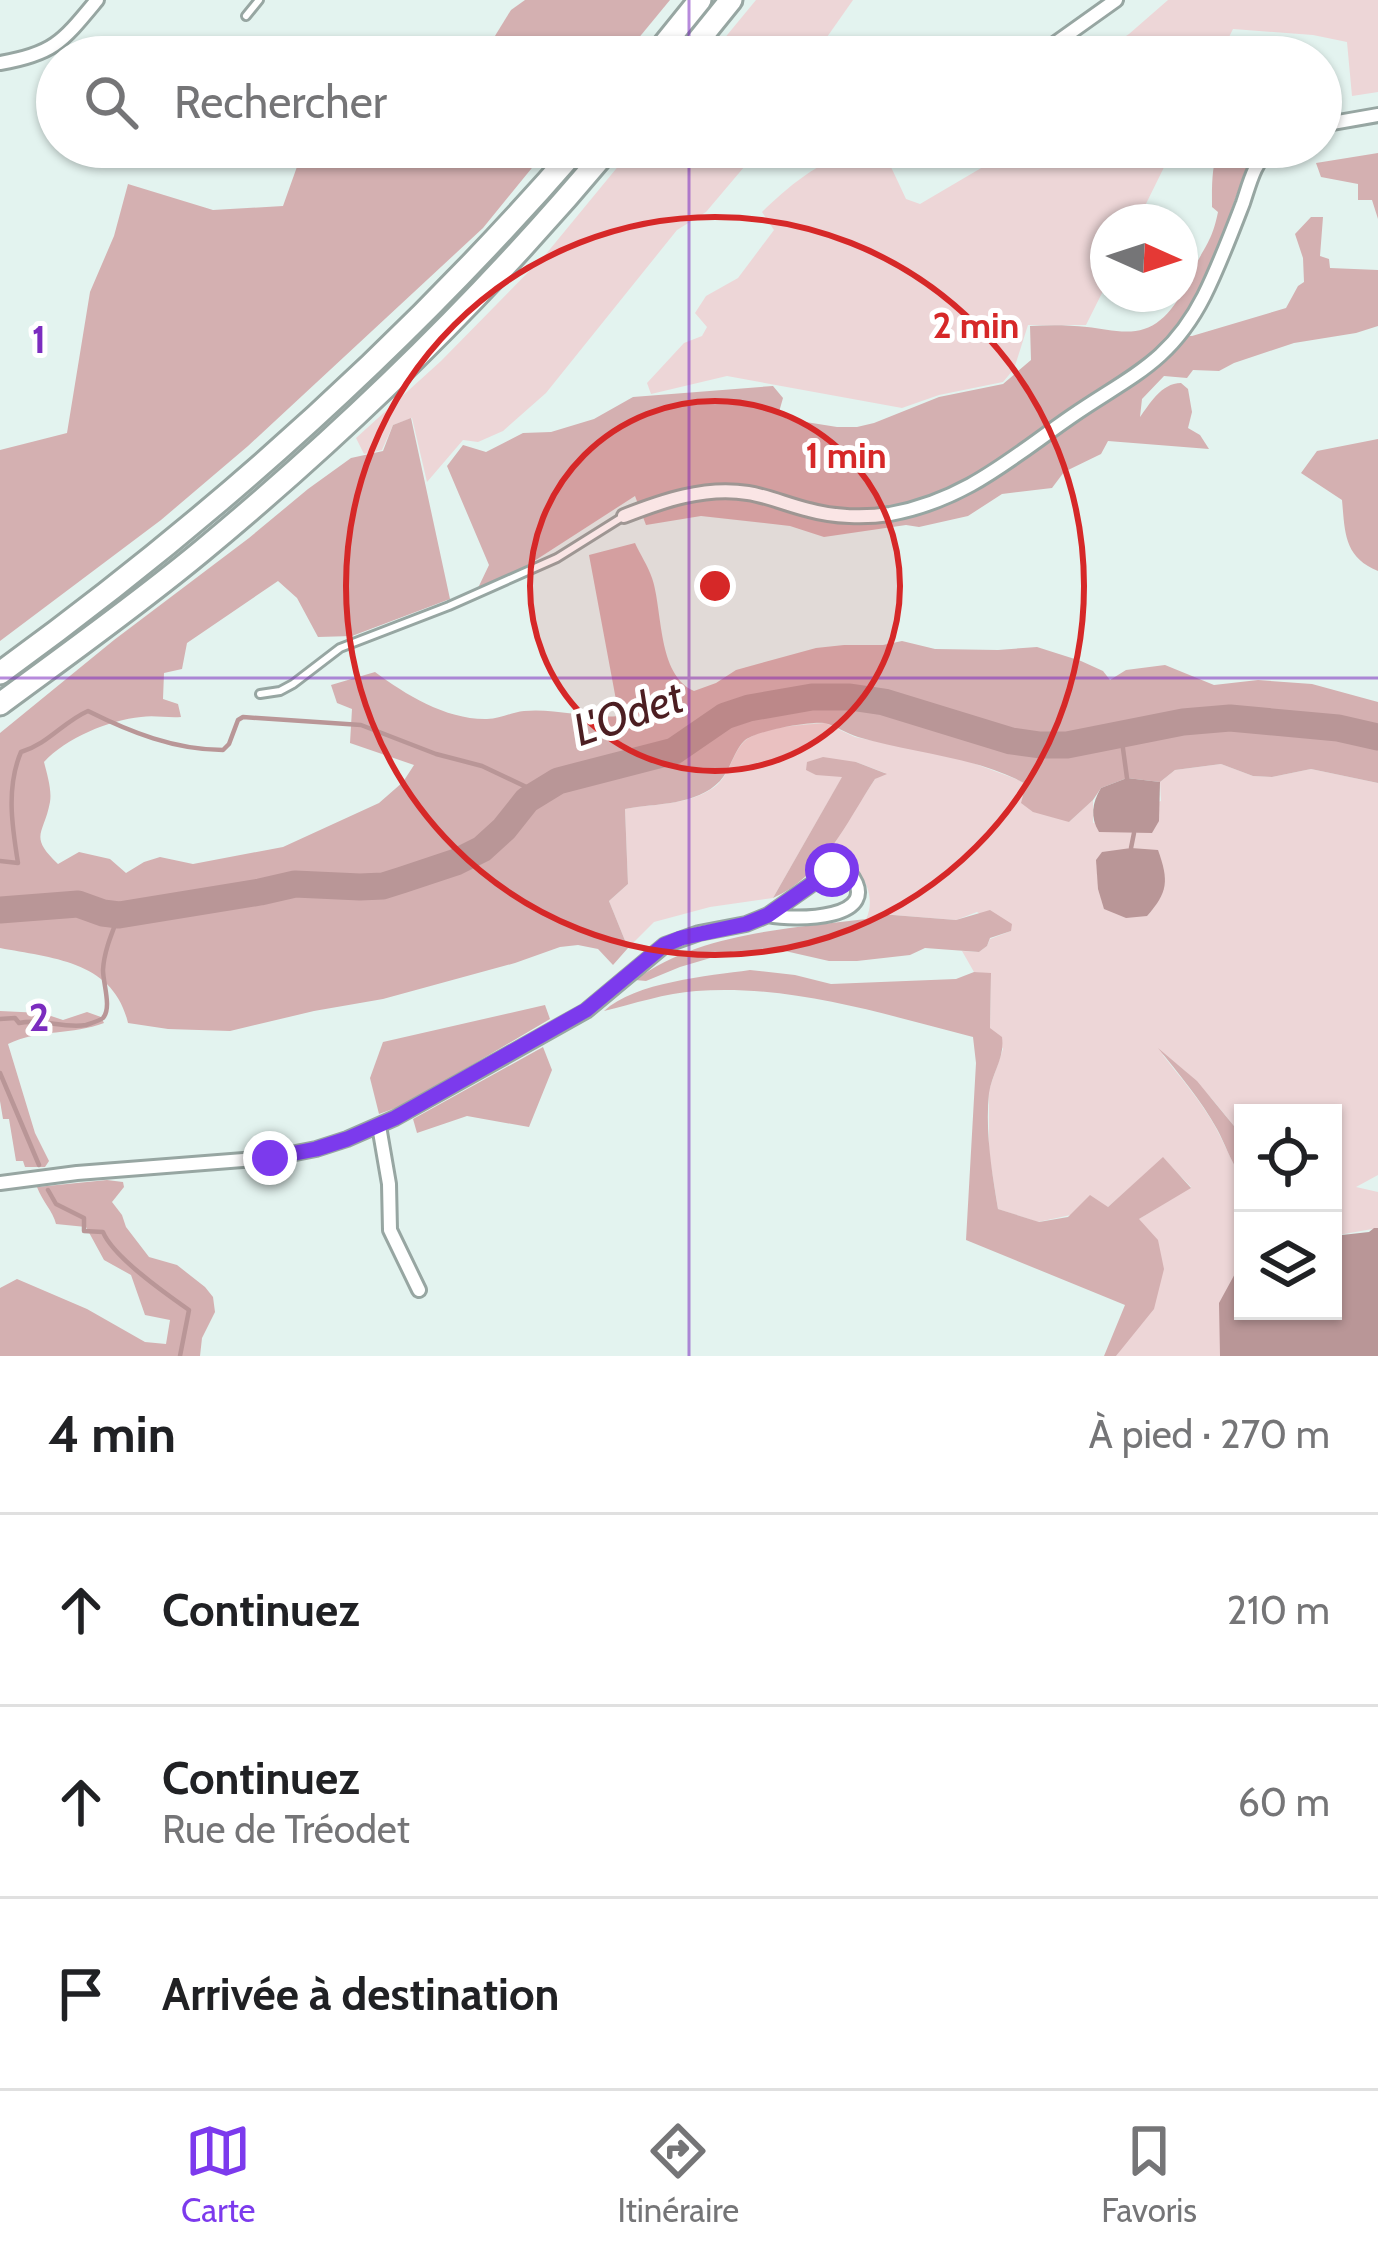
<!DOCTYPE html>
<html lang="fr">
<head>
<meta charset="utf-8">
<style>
	body { margin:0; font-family:Cabin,sans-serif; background:#f6f6f6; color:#202124 }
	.controls { position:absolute; right:36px; bottom:36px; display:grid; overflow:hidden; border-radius:0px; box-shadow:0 3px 9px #0004 }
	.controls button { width:108px; height:108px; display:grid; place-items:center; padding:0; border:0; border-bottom:3px solid #e0e0e0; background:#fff; color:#202124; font:60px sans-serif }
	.compass { position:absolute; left:1090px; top:204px; width:108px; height:108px; border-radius:50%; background:#fff; box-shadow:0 3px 9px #0004; rotate:93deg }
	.stop { position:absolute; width:36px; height:36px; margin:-27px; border:9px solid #7c3aed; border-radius:50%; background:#fff }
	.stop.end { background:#7c3aed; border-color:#fff; box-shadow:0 3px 12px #0008 }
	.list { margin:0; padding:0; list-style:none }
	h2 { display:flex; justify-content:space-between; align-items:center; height:156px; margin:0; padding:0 48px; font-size:51px }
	h2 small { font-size:39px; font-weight:400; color:#757577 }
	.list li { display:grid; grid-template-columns:78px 1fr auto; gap:36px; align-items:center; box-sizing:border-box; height:192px; padding:0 48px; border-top:3px solid #e0e0e0 }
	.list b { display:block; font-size:45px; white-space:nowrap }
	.list p { margin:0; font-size:39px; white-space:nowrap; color:#757577 }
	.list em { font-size:39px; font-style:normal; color:#757577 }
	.icon { flex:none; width:66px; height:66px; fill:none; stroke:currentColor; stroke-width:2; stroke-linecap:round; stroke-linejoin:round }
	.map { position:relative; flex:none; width:1378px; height:1356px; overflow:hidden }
	.search { position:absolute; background:#fff; box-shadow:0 3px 9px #0004; left:36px; right:36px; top:36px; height:132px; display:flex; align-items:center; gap:30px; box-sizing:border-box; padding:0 42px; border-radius:66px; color:#757577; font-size:45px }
	.sheet { height:732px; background:#fff }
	nav { display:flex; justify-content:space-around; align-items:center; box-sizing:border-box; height:168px; border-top:3px solid #e0e0e0; background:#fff; font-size:33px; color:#757577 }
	nav a { display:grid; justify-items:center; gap:6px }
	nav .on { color:#7c3aed }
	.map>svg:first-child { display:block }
	.green { fill:#edd6d7 }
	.forest { fill:#d4b0b1 }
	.water { fill:#b99697 }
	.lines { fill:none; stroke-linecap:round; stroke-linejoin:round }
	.stream { stroke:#b99697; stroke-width:4.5 }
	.river { stroke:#b99697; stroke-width:27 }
	.lane-casing { stroke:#97a6a2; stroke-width:12 }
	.street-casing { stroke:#97a6a2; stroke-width:18 }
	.highway-casing { stroke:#97a6a2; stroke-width:27 }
	.lane { stroke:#fff; stroke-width:6 }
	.street { stroke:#fff; stroke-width:12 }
	.highway { stroke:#fff; stroke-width:21 }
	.route { stroke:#7c3aed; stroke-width:15 }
	.grid { fill:none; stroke:#7b2cbf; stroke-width:3; stroke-opacity:0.55 }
	.ring { fill:none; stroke:#d62828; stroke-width:6 }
	.labels { text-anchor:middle; stroke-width:10; stroke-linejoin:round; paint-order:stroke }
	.water-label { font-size:45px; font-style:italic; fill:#4c1e22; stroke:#fff }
	.grid-label { font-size:39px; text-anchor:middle; font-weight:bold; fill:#7b2cbf; stroke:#fff; stroke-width:10; stroke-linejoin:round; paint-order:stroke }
	.centre { fill:#d62828; stroke:#fff; stroke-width:6 }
	.ring-label { font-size:36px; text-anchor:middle; font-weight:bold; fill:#d62828; stroke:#fff; stroke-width:10; stroke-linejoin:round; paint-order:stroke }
</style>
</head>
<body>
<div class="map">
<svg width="1378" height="1356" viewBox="0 0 1378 1356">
	<rect width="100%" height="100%" fill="#e3f3ef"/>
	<g class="green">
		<path d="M 756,0 L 853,0 L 813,57 L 709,57 Z"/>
		<path d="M 1168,0 L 1378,0 L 1378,92 L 1352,96 L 1347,42 L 1313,35 L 1233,29 L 1219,57 L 1094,57 L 1129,34 Z"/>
		<path d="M 634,147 L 761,147 L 706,212 L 677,230 L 546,393 L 503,431 L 478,442 L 463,440 L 427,482 L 412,418 L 393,425 L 382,450 L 364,454 L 356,438 L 441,361 L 546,254 Z"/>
		<path d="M 983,147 L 1174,147 L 1137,222 L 1108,222 L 1108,281 L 1086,325 L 1028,325 L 1014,369 L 1003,382 L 939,395 L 902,408 L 727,376 L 651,394 L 647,383 L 684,343 L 702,336 L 707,327 L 695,313 L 706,296 L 738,278 L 774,230 L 762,212 C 786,189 820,158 855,154 C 866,153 873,155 884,152 L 906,199 L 920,204 L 988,164 Z"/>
		<path d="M 825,723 L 855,737 L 965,760 L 1016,779 L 1026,783 L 1069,822 L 1093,800 L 1093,823 L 1161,801 L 1160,782 L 1175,770 L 1221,764 L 1253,776 L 1272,777 L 1311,769 L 1378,783 L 1378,1175 L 1356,1187 L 1378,1192 L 1378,1228 L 1333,1236 L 1333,1113 L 1243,1113 L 1243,1137 C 1218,1107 1196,1075 1162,1054 C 1181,1078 1201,1101 1216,1128 C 1224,1143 1230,1158 1239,1173 L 1243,1173 L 1243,1270 L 1237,1271 L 1220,1356 L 1116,1356 L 1128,1339 L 1139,1219 L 1191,1187 L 1163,1158 L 1108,1207 L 1038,1222 L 998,1209 L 989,1153 L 989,1090 L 1003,1049 L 990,1028 L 991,974 L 974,972 L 962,951 L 979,952 L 987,946 L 990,939 L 1011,931 L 977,912 L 956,920 L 880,914 L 866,919 C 875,902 868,872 846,866 C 835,863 824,868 814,871 L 875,779 L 885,773 L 856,762 L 843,776 L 773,898 L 710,907 L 654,922 L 628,948 L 609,901 L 628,884 L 625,809 C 655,803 691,806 717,785 C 729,774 732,756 742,744 C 759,725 801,726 825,723 Z"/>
	</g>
	<g class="forest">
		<path d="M 525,0 L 670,0 L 623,57 L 482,57 L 511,10 Z"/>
		<path d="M 304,147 L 549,147 L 483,228 L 248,446 L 161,520 L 0,641 L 0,450 L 67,433 L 90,292 L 114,236 L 128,184 L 213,210 L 283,206 Z"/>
		<path d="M 1220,147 L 1258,147 L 1247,166 L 1204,286 L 1179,335 L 1192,336 L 1286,308 L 1298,286 L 1304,282 L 1303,258 L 1295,234 L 1311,217 L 1323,217 L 1320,256 L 1329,259 L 1330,268 L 1378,270 L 1378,326 L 1356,333 L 1294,343 L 1234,363 L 1219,371 L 1193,370 L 1187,378 L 1164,376 L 1142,399 L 1140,417 C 1149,405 1161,383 1181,383 L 1188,389 L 1192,412 L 1188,428 L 1200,435 L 1209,449 L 1108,441 L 1101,454 L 1064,472 L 1052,488 L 1002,494 L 968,516 L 919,527 L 906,525 L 824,537 L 790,526 L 701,516 L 646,525 L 635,496 L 528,565 L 478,588 L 489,565 L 447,466 L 463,445 L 486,452 L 523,433 L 551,432 L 594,419 L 633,397 L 773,386 L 783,398 L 779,412 L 787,419 L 837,427 L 857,427 L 874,423 L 939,397 L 1003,384 L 1031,360 L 1030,326 C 1049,325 1068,325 1087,327 C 1105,329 1127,335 1144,329 C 1168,322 1183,293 1192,272 C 1204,247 1212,242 1218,212 L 1212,207 C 1212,188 1211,164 1220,147 Z"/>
		<path d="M 1378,153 L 1378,219 L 1372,200 L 1358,200 L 1358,184 L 1321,177 L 1316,163 Z"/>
		<path d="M 411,418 L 450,599 L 352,636 L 318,637 L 297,598 L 278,581 L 187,643 L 182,669 L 164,673 L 163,699 L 178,704 L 181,717 C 167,718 154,715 141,717 C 109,720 66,738 44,762 C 47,774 52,790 50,802 C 44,835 28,835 58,864 L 79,852 L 110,859 L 126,873 L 144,862 L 160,857 L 193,864 L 283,847 L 379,803 L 403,782 L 414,765 L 350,743 L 352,709 L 337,703 L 331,685 L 375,672 C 406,695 447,720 487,719 C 500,719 512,712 524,711 C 556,708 587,719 619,716 L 589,555 L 635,543 C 640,554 648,566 652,578 C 663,610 657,675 694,691 L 716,683 L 736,670 L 816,648 L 844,645 L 883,645 L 902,641 L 935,649 L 998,650 L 1037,647 L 1081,661 L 1103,671 L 1110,680 L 1126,670 L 1165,665 L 1214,685 L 1258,680 L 1312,684 L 1378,702 L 1378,783 L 1311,769 L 1272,777 L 1253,776 L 1221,764 L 1175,770 L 1160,782 L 1127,778 L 1101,788 L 1093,800 L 1069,822 L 1033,812 L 1021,803 L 1026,784 C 975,756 914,754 858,737 C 847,734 835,725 824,723 C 809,721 755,731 744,741 C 734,751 730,770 720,781 C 696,806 656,803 625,809 L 628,884 L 609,901 L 628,948 L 613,965 L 598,949 L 578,945 L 560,947 L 515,963 L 383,999 L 314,1011 L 230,1031 L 168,1029 L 128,1023 C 114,961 52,958 0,948 L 0,733 L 114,640 L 249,538 L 308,489 L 351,458 L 383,451 L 393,425 Z"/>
		<path d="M 1378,439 L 1378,571 C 1344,557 1345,533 1342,500 L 1301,473 L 1317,451 Z"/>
		<path d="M 823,757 L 856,762 L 887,774 L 875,779 C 846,823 823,876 773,898 L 842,777 L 816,775 L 806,770 L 807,762 Z"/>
		<path d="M 990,910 L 1012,924 L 1011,931 L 990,938 L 987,946 L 979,952 L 925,948 L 910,955 L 857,961 L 829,961 L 785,951 L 734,951 L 680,967 L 646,981 L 635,980 C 701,932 788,929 866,919 L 880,914 L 956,920 Z"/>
		<path d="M 750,970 L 795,975 L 831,984 L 956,979 L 974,972 L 991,973 L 990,1028 L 1002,1037 C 1005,1058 992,1073 989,1093 C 985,1132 992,1172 998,1209 L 1039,1222 L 1068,1217 L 1090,1195 L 1108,1207 L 1163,1157 L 1191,1188 L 1139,1219 L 1158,1240 L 1164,1269 L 1154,1309 L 1116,1356 L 1104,1356 L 1125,1305 L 966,1240 L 976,1063 L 973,1037 C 883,1014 790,984 696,991 C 666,993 633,1004 604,1011 C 635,982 708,976 750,970 Z"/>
		<path d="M 545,1005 L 550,1019 L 404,1105 L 379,1114 L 370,1078 L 383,1042 Z"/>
		<path d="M 0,1011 L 42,1013 L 63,1020 L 87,1012 L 101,1017 L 104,1023 C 73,1035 39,1029 8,1044 L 35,1133 L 49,1161 L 45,1167 L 25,1167 L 23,1161 L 16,1161 L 9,1119 L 3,1119 L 0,1101 Z"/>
		<path d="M 543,1047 L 552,1070 L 529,1127 L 467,1116 L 417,1133 L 413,1119 Z"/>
		<path d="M 1158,1048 L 1197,1081 L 1243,1137 L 1243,1173 L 1239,1173 C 1230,1159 1225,1144 1217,1129 C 1201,1100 1179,1074 1158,1048 Z"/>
		<path d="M 107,1180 L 123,1182 L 124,1187 L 112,1202 L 122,1215 L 126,1227 L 149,1257 L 177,1265 L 205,1287 L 213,1297 L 215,1312 L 202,1338 L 200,1356 L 0,1356 L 0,1288 L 17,1279 L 87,1309 L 145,1342 L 166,1344 L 170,1320 L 145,1315 L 131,1275 L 104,1260 L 86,1227 L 56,1224 C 53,1211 42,1201 37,1187 Z"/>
	</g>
	<g class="water">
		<path d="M 1127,778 L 1160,782 L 1159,821 L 1152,833 L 1099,832 C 1090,817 1092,803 1101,788 Z"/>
		<path d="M 1131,848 L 1158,850 C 1169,881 1168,892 1147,916 L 1126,918 L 1104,909 L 1098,889 L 1096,860 L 1102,852 Z"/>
		<path d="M 1374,1228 L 1378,1228 L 1378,1356 L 1220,1356 L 1219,1303 L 1237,1270 L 1243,1270 L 1243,1311 L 1333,1311 L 1333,1236 L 1369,1232 Z"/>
	</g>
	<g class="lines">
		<g class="stream">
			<path d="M 1121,734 L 1127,778"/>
			<path d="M 1131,848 L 1134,833"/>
			<path d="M 0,861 L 18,863 C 12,826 6,787 21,752 C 48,744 63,722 88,711 C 130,732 175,750 223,750 L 229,744 L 238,720 L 243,717 L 361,725 L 436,754 L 482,766 L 539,793"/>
			<path d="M 0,1019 L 15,1018 L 19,1023 C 41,1018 64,1029 86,1025 C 89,1024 101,1020 103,1018 C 112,1008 103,983 103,970 C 104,951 112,933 119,915"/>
			<path d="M 0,1073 L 39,1165"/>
			<path d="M 48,1190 L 56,1204 L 84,1218 L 84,1231 L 103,1232 C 113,1257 166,1294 189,1310 L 180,1356"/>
		</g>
		<path class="river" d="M 0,910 L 78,904 L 103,913 L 119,915 L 260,892 L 295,884 L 360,887 L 383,886 L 402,880 L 456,862 L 482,849 L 504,829 L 527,800 L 558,781 L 674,751 L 725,716 L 749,708 L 812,697 L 850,697 L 884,702 L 1011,741 L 1040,745 L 1067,745 L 1183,722 L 1230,718 L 1338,728 L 1378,737"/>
		<defs>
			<g id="lane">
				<path d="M 246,16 L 259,0"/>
				<path d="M 260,694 L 280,691 L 293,684 L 340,648 L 449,606 L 557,558 L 624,516"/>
			</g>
			<g id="street">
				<path d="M 1036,57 L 1116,0"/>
				<path d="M 0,63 C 54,54 63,41 97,0"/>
				<path d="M 1321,125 L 1378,115"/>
				<path d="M 624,516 C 662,501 705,486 748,493 C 768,496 788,505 809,510 C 834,517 865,518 890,514 C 966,500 1011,458 1072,416 C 1130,376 1170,363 1204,296 C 1219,266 1231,234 1243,203 C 1250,182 1254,163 1271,147"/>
				<path d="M 379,1126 L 389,1184 L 390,1230 L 419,1290"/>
				<path d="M 0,1183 L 77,1173 L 270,1158 L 316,1149 L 347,1139 L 395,1118 L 586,1011 L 665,945 L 699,933 L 746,924 L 768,915 L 832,870 L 849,872 C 887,920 794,921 768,915"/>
			</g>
			<g id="highway">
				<path d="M 654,57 L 700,0"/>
				<path d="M 685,57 L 731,0"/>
				<path d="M 0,673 C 211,520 407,344 578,147"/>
				<path d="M 0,704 C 69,653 138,604 203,550 C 350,428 488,293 610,147"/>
			</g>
		</defs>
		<use href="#lane" class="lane-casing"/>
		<use href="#street" class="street-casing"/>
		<use href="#highway" class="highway-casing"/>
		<use href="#lane" class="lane"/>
		<use href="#street" class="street"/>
		<use href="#highway" class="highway"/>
	</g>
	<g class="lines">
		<path class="route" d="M 270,1158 L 316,1149 L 347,1139 L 395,1118 L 586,1010 L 664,945 L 681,938 L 746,924 L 768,915 L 832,870"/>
	</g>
	<path class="grid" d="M 689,0 L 689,57M 689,147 L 689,1356M 0,678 L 1378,678"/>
	<circle cx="715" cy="586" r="185" fill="#d62828" fill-opacity=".12"/>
	<g class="ring">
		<circle cx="715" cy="586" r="185"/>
		<circle cx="715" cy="586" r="369"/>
	</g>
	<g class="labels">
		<g class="water-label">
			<text transform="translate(628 713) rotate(-19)" y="16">L'Odet</text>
		</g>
	</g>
	<g class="grid-label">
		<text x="39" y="353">1</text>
		<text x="39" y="1031">2</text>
	</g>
	<circle cx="715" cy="586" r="18" class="centre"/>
	<g class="ring-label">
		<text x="976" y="338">2 min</text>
		<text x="846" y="468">1 min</text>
	</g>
</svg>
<div class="controls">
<button><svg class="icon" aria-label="locate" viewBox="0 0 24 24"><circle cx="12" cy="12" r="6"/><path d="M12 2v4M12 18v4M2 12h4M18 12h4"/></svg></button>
<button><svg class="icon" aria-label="layers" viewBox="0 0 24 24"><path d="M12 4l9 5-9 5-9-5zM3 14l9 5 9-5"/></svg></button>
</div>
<svg class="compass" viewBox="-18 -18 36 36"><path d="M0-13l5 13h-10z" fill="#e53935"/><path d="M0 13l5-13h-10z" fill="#757577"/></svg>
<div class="stop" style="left:832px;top:870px"></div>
<div class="stop end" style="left:270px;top:1158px"></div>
<div class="search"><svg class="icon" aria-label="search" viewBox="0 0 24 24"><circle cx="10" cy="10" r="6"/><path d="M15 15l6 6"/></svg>Rechercher</div>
</div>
<section class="sheet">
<h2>4 min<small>À pied · 270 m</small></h2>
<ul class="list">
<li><svg class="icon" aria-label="ahead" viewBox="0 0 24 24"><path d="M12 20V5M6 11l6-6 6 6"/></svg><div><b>Continuez</b></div><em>210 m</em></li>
<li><svg class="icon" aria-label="ahead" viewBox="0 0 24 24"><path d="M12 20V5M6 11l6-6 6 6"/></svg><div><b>Continuez</b><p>Rue de Tréodet</p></div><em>60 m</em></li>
<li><svg class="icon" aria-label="arrive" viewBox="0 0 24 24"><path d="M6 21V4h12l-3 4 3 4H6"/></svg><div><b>Arrivée à destination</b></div></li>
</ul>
</section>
<nav>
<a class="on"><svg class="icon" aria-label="map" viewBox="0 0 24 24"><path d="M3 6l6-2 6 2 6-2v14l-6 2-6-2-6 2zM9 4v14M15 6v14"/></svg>Carte</a>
<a><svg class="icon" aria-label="directions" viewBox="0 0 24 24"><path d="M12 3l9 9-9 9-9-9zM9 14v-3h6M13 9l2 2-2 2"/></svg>Itinéraire</a>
<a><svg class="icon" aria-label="saved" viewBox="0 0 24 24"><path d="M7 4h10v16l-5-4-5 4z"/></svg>Favoris</a>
</nav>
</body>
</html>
